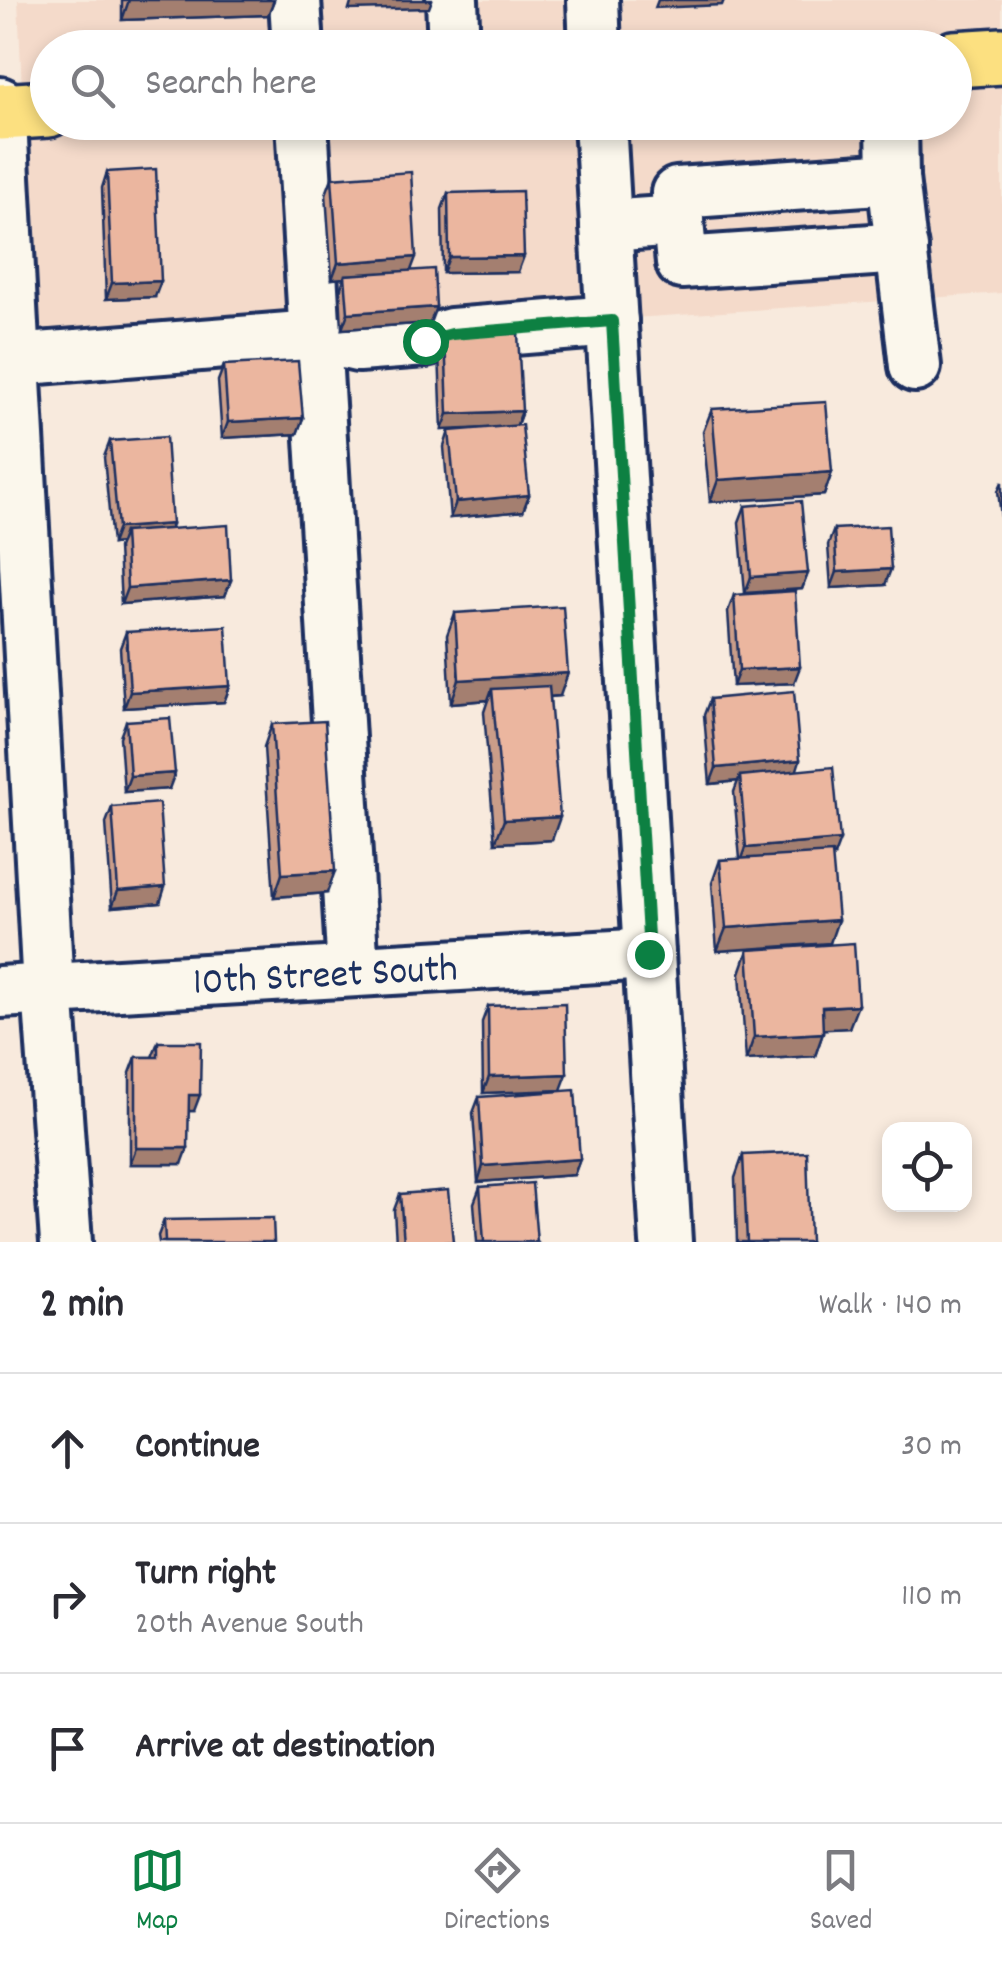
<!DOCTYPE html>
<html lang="en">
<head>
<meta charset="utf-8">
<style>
	body { margin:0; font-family:Dekko,sans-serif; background:#f7f7f7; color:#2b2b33 }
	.controls { position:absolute; right:30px; bottom:30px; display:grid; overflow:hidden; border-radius:20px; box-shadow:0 5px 15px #0003 }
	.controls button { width:90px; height:90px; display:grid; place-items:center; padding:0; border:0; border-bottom:2px solid #e1e1e2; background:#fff; color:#2b2b33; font:50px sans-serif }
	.stop { position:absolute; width:30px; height:30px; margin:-22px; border:8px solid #0b8043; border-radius:50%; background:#fff }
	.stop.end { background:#0b8043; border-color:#fff; box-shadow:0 2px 10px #0008 }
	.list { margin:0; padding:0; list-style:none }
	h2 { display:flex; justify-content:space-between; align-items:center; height:130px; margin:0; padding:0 40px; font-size:42px }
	h2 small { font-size:32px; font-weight:400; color:#7c7c81 }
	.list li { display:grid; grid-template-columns:65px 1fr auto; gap:30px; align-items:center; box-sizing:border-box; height:150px; padding:0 40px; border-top:2px solid #e1e1e2 }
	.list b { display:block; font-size:38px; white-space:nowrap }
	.list p { margin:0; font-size:32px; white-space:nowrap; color:#7c7c81 }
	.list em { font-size:32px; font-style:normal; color:#7c7c81 }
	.icon { flex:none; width:55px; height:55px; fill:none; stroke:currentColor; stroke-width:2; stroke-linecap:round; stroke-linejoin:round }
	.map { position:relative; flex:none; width:1002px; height:1242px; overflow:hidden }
	.search { position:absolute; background:#fff; box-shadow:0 5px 15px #0003; left:30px; right:30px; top:30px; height:110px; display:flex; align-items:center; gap:25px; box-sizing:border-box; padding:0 35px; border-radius:55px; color:#7c7c81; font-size:38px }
	.sheet { height:580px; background:#fff }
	nav { display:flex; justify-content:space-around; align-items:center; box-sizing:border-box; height:140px; border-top:2px solid #e1e1e2; background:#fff; font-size:28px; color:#7c7c81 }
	nav a { display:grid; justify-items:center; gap:5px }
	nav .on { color:#0b8043 }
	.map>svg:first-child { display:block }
	.built { fill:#f4daca }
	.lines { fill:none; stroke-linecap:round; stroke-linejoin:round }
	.minor-casing { stroke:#1b2f5e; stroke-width:58 }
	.major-casing { stroke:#1b2f5e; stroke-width:62 }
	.minor { stroke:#fbf7ec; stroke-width:50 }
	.major { stroke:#fce080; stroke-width:55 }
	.wall { fill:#ca9d89; stroke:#1b2f5e; stroke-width:2.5 }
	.shaded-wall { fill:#a47f6f; stroke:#1b2f5e; stroke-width:2.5 }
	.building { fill:#ebb69f; stroke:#1b2f5e; stroke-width:2.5 }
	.route { stroke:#0b8043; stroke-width:12 }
	.labels { text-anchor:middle; stroke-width:9; stroke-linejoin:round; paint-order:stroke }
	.street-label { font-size:40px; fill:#1b2f5e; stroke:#fbf7ec }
</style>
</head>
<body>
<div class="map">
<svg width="1002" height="1242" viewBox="0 0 1002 1242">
	<rect width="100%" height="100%" fill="#f8eadd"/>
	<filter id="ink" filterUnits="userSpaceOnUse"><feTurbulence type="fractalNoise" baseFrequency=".01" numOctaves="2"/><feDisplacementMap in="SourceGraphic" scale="20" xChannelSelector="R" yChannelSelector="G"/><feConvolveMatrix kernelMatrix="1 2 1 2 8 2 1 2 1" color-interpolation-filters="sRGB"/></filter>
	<g filter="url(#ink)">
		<g class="built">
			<path d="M 18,0 L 570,0 L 572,47 L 48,48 L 47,89 L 22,90 Z"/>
			<path d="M 616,0 L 1002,0 L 1002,36 L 795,47 L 618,47 Z"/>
			<path d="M 1002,77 L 1002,293 L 634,318 L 622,123 L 954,122 L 955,80 Z"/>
			<path d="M 183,122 L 576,123 L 588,319 L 36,345 L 25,131 Z"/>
		</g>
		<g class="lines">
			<defs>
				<g id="minor">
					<path d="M 295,0 L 298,48"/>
					<path d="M 452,0 L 454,48"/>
					<path d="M 593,0 L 595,48"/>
					<path d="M 0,103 L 48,989 L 66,1242"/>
					<path d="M 302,122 L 353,971"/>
					<path d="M 600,122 L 666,1242"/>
					<path d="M 893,178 L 915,366"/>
					<path d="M 678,221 L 682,263 L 902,248"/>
					<path d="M 606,226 L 678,221 L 677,193 L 893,178 L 892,122"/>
					<path d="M 14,360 L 314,336 L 358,346 L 425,341 L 452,334 L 612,321"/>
					<path d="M 0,992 L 649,954"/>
				</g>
				<g id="major">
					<path d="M 954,59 L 1002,56"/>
					<path d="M 0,112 L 48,109"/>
				</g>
			</defs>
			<use href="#minor" class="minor-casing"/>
			<use href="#major" class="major-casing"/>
			<use href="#minor" class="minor"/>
			<use href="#major" class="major"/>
		</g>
		<g class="wall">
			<path d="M 122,0 L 274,0 L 268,15 L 122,20 Z"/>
			<path d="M 107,172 L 155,297 L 106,299 L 102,188 Z"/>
			<path d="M 332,178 L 411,270 L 430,323 L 342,329 L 340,291 L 344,278 L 332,279 L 326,194 Z"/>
			<path d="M 448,193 L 518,272 L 443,273 L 442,209 Z"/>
			<path d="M 445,336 L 522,411 L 517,425 L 529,495 L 523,511 L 450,518 L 444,447 L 449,431 L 465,429 L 442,430 L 439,352 Z"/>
			<path d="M 224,365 L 303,418 L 297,434 L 222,438 L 218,381 Z"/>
			<path d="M 712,409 L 832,472 L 824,495 L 710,502 L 703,432 Z"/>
			<path d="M 110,441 L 170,529 L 231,580 L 225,596 L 121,604 L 118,548 L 120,543 L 112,544 L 104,457 Z"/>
			<path d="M 1002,482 L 1002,525 L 998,491 Z"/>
			<path d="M 745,506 L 808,573 L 802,589 L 745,593 L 739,522 Z"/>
			<path d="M 834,529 L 885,585 L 831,588 L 828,545 Z"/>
			<path d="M 734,595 L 794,683 L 733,686 L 728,611 Z"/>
			<path d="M 455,613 L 560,696 L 550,697 L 552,840 L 495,843 L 484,712 L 488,700 L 451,703 L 447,635 Z"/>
			<path d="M 126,632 L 230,686 L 224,702 L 124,708 L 120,648 Z"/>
			<path d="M 710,699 L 797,771 L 834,856 L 832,856 L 830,943 L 717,951 L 712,883 L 720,860 L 740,859 L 734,792 L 738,781 L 710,784 L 704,715 Z"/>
			<path d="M 126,721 L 169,789 L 124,792 L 120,737 Z"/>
			<path d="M 272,724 L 327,893 L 274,897 L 264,747 Z"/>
			<path d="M 112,807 L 160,903 L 112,907 L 106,823 Z"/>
			<path d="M 748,950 L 849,1028 L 823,1029 L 823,1033 L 815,1056 L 746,1060 L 740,973 Z"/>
			<path d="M 488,1006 L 561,1090 L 483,1093 L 482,1022 Z"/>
			<path d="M 158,1042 L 194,1111 L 189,1111 L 182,1164 L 130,1164 L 130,1073 L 136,1057 L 152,1057 Z"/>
			<path d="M 479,1097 L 580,1159 L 574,1175 L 478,1182 L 473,1113 Z"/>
			<path d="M 743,1155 L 810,1242 L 737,1242 L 735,1178 Z"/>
			<path d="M 480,1187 L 537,1242 L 477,1242 L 474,1203 Z"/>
			<path d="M 400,1194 L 453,1242 L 396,1242 L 394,1210 Z"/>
			<path d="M 164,1220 L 274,1242 L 159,1242 L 158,1236 Z"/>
		</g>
		<g class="shaded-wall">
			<path d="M 129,0 L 274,0 L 268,15 L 122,20 Z"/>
			<path d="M 352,0 L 432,0 L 429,8 L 349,10 Z"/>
			<path d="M 658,0 L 724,0 L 722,5 L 655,8 Z"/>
			<path d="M 524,256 L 518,272 L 443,273 L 449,257 Z"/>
			<path d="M 416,257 L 410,273 L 345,275 L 344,278 L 332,279 L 338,263 Z"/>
			<path d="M 161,281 L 155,297 L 106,299 L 112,283 Z"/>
			<path d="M 436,307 L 430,323 L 342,329 L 348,313 Z"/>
			<path d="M 522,411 L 516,427 L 442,430 L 448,414 Z"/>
			<path d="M 303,418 L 297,434 L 222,438 L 228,422 Z"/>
			<path d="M 832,472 L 824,495 L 710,502 L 718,480 Z"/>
			<path d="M 529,495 L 523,511 L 450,518 L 456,502 Z"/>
			<path d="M 172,524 L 166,540 L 124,532 L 120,543 L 112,544 L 118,528 Z"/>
			<path d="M 891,569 L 885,585 L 831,588 L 837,572 Z"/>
			<path d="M 808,573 L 802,589 L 745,593 L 751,577 Z"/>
			<path d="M 231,580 L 225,596 L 121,604 L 127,588 Z"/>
			<path d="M 800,667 L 794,683 L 733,686 L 739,670 Z"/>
			<path d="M 568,673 L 560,696 L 493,700 L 492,689 L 488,700 L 451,703 L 459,680 Z"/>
			<path d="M 230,686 L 224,702 L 124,708 L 130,692 Z"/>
			<path d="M 800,760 L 795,776 L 740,776 L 738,781 L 710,784 L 716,768 Z"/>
			<path d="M 175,773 L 169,789 L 124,792 L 130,776 Z"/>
			<path d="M 560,817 L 552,840 L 495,843 L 504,820 Z"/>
			<path d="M 840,840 L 834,856 L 740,864 L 746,848 Z"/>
			<path d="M 335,871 L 327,893 L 274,897 L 282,874 Z"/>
			<path d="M 165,887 L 160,903 L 112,907 L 118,891 Z"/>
			<path d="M 838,920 L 830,943 L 717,951 L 726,928 Z"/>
			<path d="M 858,1005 L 849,1028 L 813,1030 L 822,1007 Z"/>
			<path d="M 823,1033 L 815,1056 L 746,1060 L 754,1037 Z"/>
			<path d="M 567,1074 L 561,1090 L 483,1093 L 489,1077 Z"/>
			<path d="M 189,1095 L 200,1095 L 194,1111 L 183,1111 Z"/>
			<path d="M 136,1148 L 188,1148 L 182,1164 L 130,1164 Z"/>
			<path d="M 580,1159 L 574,1175 L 478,1182 L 483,1166 Z"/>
		</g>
		<g class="building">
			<path d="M 156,169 L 161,281 L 112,283 L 107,172 Z"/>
			<path d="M 411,172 L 416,257 L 338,263 L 332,178 Z"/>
			<path d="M 522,191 L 524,256 L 449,257 L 448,193 Z"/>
			<path d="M 434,269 L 436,307 L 348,313 L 345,275 Z"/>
			<path d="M 518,333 L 522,411 L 448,414 L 445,336 Z"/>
			<path d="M 298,361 L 303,418 L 228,422 L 224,365 Z"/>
			<path d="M 826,402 L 832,472 L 718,480 L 712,409 Z"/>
			<path d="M 522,425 L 529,495 L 456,502 L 449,431 Z"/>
			<path d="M 166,437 L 172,524 L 118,528 L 110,441 Z"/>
			<path d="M 801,501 L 808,573 L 751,577 L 745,506 Z"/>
			<path d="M 228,525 L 231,580 L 127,588 L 124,532 Z"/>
			<path d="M 888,526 L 891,569 L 837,572 L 834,529 Z"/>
			<path d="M 795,591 L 800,667 L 739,670 L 734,595 Z"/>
			<path d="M 563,606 L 568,673 L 459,680 L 455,613 Z"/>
			<path d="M 226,626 L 230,686 L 130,692 L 126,632 Z"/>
			<path d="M 549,686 L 560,817 L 504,820 L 492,689 Z"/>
			<path d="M 794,691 L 800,760 L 716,768 L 710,699 Z"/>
			<path d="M 170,718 L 175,773 L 130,776 L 126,721 Z"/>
			<path d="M 325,721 L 335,871 L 282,874 L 272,724 Z"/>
			<path d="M 833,767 L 840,840 L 746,848 L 740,776 Z"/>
			<path d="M 159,803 L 165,887 L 118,891 L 112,807 Z"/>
			<path d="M 832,853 L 838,920 L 726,928 L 720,860 Z"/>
			<path d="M 854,943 L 858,1005 L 822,1007 L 823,1033 L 754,1037 L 748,950 Z"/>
			<path d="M 565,1003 L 567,1074 L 489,1077 L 488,1006 Z"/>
			<path d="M 158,1042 L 201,1042 L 200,1095 L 189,1095 L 188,1148 L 136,1148 L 136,1057 L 158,1057 Z"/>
			<path d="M 575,1090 L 580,1159 L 483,1166 L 479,1097 Z"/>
			<path d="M 807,1152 L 810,1242 L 747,1242 L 743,1155 Z"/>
			<path d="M 532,1183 L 537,1242 L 484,1242 L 480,1187 Z"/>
			<path d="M 448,1190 L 453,1242 L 404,1242 L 400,1194 Z"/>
			<path d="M 273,1218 L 274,1242 L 165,1242 L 164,1220 Z"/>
		</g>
	</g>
	<g class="lines" filter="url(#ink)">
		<path class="route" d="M 425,341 L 452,334 L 612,321 L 649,954"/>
	</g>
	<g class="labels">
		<g class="street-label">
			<text transform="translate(325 972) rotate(-3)" y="14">10th Street South</text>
		</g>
	</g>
</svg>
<div class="controls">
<button><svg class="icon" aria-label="locate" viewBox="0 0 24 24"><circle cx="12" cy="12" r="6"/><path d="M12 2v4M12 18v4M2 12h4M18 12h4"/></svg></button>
</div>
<div class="stop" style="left:425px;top:341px"></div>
<div class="stop end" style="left:649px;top:954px"></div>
<div class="search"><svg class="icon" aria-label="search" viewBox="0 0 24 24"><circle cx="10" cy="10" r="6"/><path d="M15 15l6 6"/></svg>Search here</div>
</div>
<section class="sheet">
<h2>2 min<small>Walk · 140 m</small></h2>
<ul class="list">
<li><svg class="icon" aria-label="ahead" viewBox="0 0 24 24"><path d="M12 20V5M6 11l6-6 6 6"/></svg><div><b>Continue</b></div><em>30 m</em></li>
<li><svg class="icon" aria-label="right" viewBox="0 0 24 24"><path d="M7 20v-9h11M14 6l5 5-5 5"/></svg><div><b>Turn right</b><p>20th Avenue South</p></div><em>110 m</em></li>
<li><svg class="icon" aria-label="arrive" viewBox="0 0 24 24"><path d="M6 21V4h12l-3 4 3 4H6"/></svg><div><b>Arrive at destination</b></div></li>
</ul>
</section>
<nav>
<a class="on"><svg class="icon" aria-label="map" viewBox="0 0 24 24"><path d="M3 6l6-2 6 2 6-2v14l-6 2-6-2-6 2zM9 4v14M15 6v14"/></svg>Map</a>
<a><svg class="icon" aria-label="directions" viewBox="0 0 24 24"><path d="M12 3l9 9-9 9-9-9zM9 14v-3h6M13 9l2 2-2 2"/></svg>Directions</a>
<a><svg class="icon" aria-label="saved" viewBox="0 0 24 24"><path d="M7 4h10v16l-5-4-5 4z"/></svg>Saved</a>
</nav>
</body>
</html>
